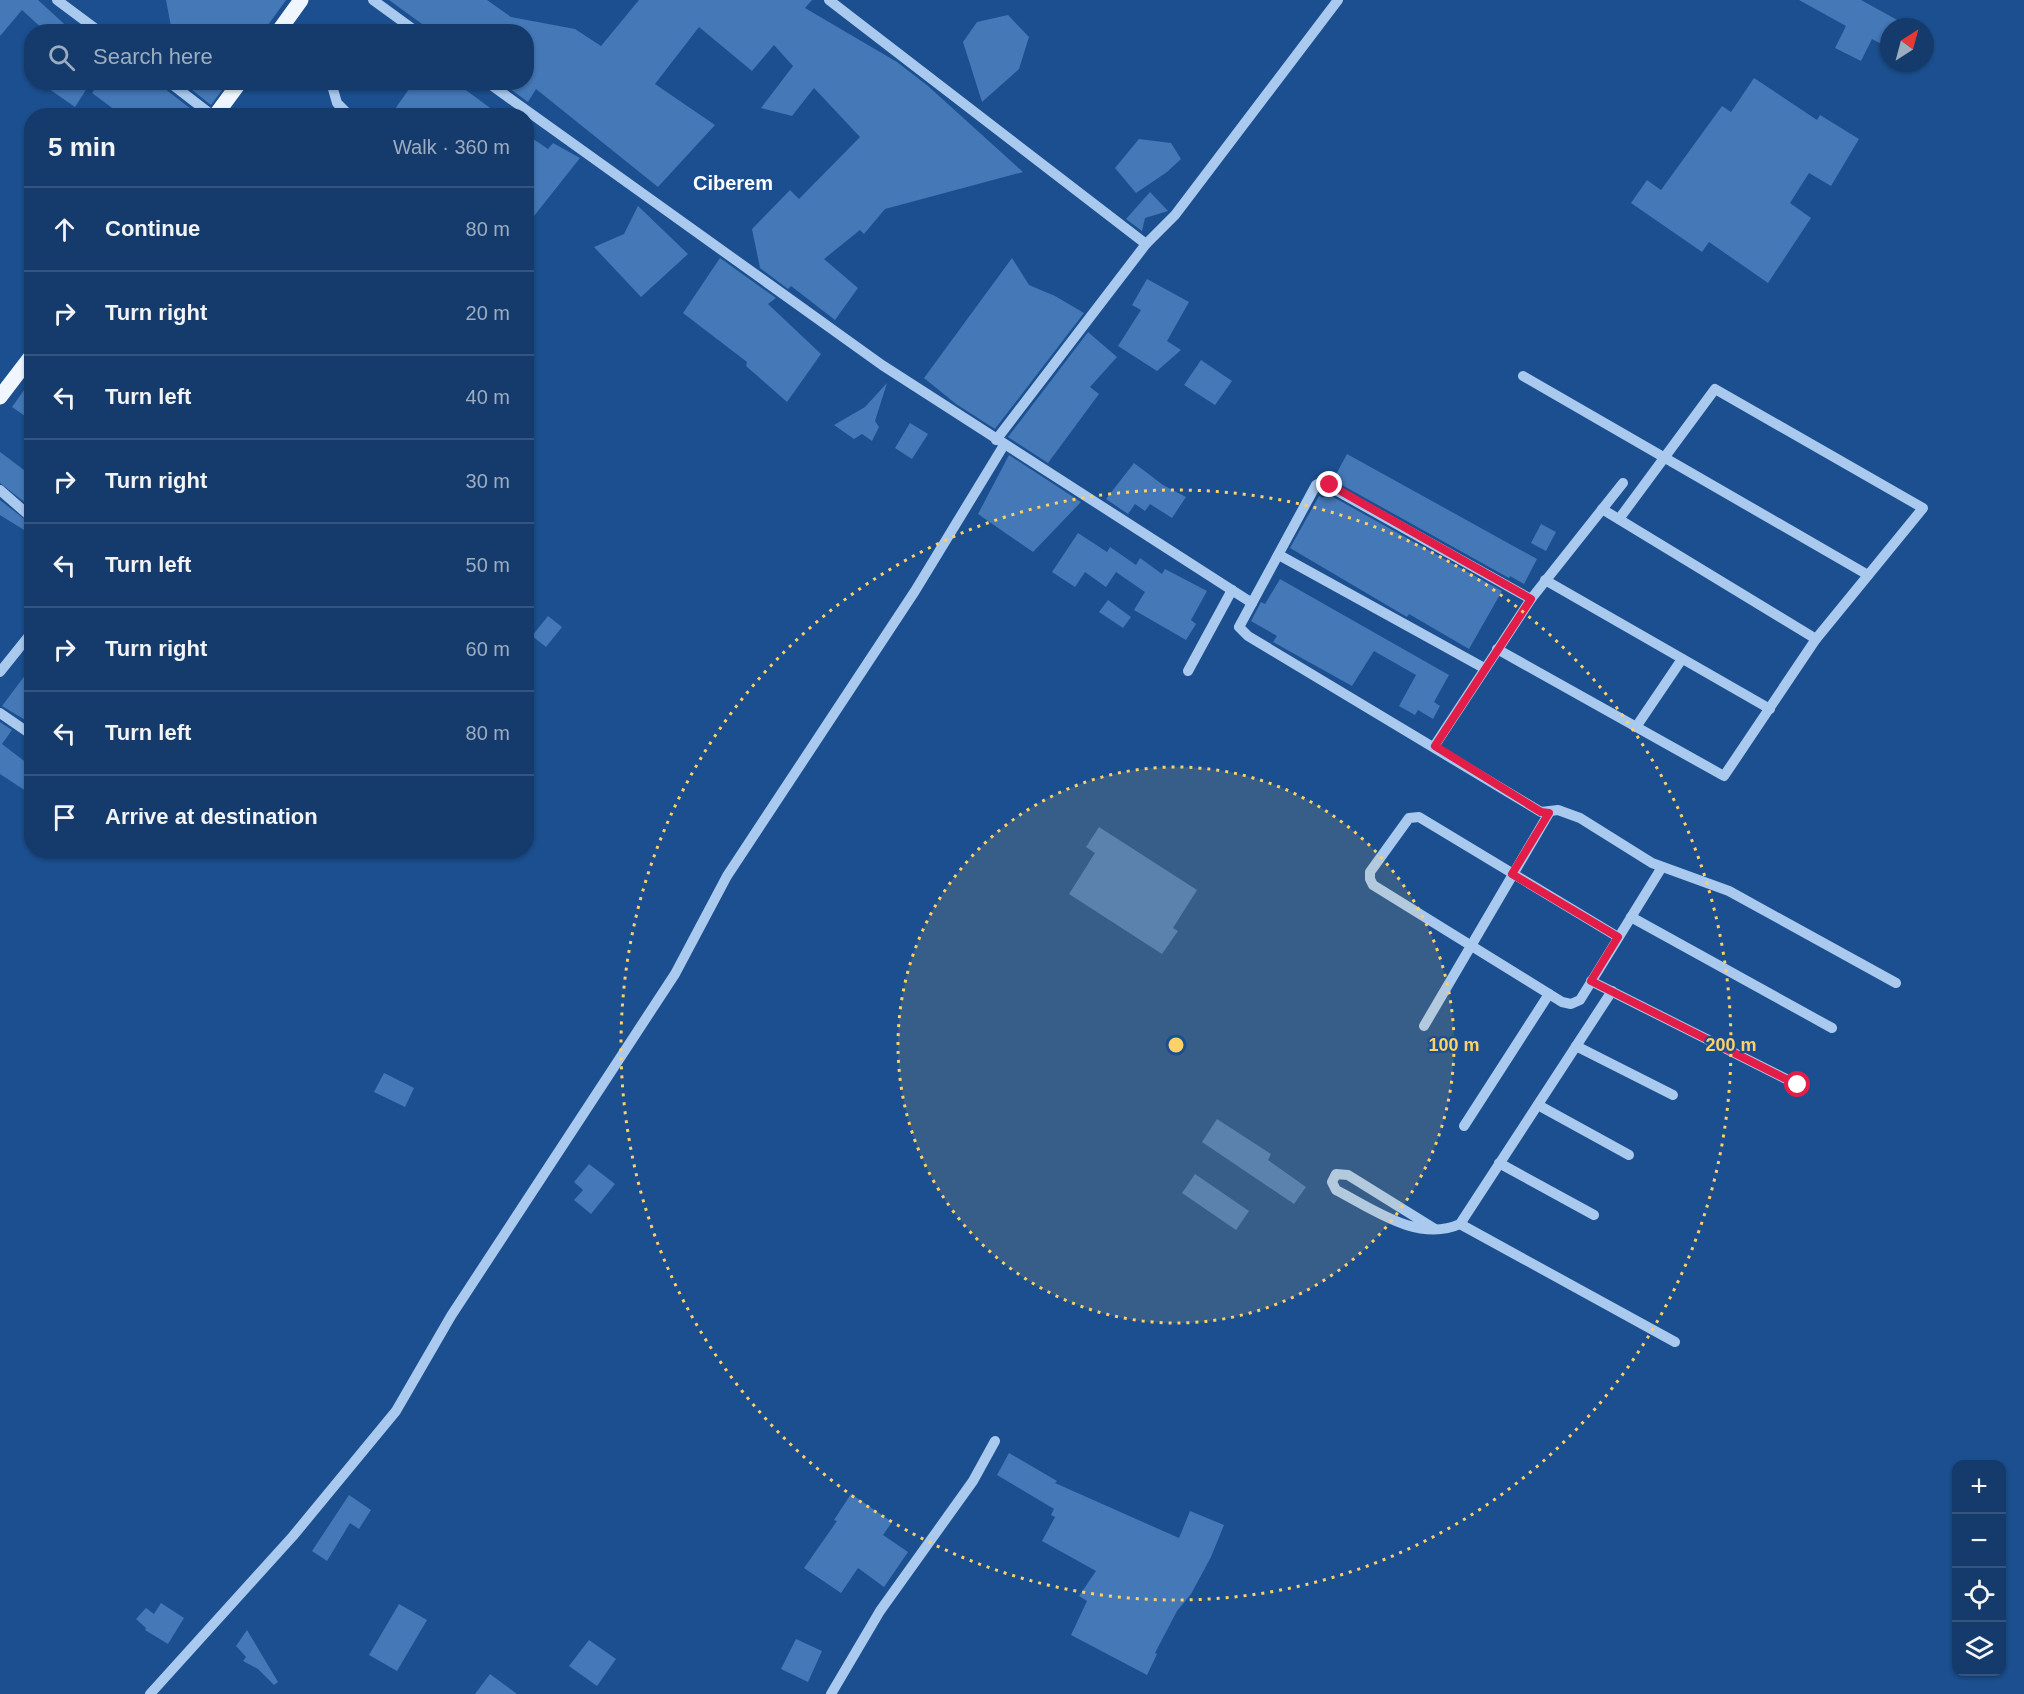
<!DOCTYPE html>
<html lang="en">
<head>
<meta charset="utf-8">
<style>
	body { margin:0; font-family:Helvetica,sans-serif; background:#214673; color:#f1f3f6 }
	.controls { position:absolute; right:18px; bottom:18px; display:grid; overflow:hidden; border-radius:12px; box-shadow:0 2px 4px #0004 }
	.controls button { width:54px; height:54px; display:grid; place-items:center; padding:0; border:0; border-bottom:2px solid #33557e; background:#143b6b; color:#f1f3f6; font:30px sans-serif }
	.compass { position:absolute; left:1880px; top:18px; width:54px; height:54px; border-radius:50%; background:#143b6b; box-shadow:0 2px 4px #0004; rotate:36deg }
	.stop { position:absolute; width:18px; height:18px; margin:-14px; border:4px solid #e11d48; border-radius:50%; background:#fff }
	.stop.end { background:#e11d48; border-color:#fff; box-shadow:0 2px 6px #0008 }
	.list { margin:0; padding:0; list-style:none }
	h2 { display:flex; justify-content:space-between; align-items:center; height:78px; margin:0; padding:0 24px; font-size:26px }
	h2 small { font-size:20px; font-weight:400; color:#9dadc1 }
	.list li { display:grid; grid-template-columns:39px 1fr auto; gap:18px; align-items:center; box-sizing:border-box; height:84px; padding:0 24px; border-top:2px solid #33557e }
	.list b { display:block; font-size:22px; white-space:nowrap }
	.list em { font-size:20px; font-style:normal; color:#9dadc1 }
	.icon { flex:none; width:33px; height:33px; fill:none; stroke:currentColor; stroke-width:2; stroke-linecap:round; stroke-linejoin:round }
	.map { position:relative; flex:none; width:2024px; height:1694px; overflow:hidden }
	.search { position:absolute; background:#143b6b; box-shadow:0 2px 4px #0004; left:24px; top:24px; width:510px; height:66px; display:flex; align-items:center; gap:15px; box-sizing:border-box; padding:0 21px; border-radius:24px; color:#9dadc1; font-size:22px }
	.panel { position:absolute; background:#143b6b; box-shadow:0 2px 4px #0004; left:24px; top:108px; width:510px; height:750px; border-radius:24px }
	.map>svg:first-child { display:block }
	.building { fill:#4478b7 }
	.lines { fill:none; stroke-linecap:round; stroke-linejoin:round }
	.minor { stroke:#a9c9ee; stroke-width:10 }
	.major { stroke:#f0f6ff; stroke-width:15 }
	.route { stroke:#e11d48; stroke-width:8 }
	.ring { fill:none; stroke:#ffd166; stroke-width:3; stroke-dasharray:3 6 }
	.labels { text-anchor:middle; stroke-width:4.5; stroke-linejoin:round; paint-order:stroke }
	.quarter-label { font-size:20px; font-weight:bold; fill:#fff; stroke:#1b4f8f }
	.centre { fill:#ffd166; stroke:#1b4f8f; stroke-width:3 }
	.ring-label { font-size:18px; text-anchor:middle; font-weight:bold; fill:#ffd166; stroke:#1b4f8f; stroke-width:4.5; stroke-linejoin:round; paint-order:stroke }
</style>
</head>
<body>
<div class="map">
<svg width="2024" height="1694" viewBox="0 0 2024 1694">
	<rect width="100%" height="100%" fill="#1b4f8f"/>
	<g class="building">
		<path d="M 0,0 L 38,0 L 73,32 L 46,32 L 22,10 L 0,36 Z"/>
		<path d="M 166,0 L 286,0 L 263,32 L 172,32 Z"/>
		<path d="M 389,0 L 487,0 L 511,17 L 575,29 L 601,46 L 639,0 L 812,0 L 805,8 L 897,62 L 928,86 L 1023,172 L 885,209 L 864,234 L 860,230 L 824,259 L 858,288 L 835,320 L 791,286 L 788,289 L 760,268 L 752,229 L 790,190 L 799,199 L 860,137 L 814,88 L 792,116 L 761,108 L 793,66 L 774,45 L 752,71 L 699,27 L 655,84 L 715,125 L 658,187 L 536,89 L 528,102 L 501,82 L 526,82 L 526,32 L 433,32 Z"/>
		<path d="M 1799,0 L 1861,0 L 1910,27 L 1889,27 L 1889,48 L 1872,39 L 1861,61 L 1835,48 L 1846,26 Z"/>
		<path d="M 1008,15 L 1029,37 L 1019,69 L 982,102 L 963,42 L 977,22 Z"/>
		<path d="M 1754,78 L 1817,120 L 1820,115 L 1859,139 L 1831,186 L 1809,173 L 1790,203 L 1811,218 L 1768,283 L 1709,242 L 1702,252 L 1631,203 L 1647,180 L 1661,190 L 1722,106 L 1731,112 Z"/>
		<path d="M 39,82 L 91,82 L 75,107 Z"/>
		<path d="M 100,82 L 162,82 L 164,88 L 200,116 L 123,116 L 92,93 Z"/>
		<path d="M 182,82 L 228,82 L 211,105 Z"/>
		<path d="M 414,82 L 455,82 L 501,116 L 390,116 Z"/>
		<path d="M 526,134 L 548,149 L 553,143 L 580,158 L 526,226 Z"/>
		<path d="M 1139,139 L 1171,143 L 1181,159 L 1167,172 L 1136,193 L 1115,168 Z"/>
		<path d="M 1150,192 L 1168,211 L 1145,218 L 1142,231 L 1126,219 Z"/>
		<path d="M 638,206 L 688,254 L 641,297 L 594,247 L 624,234 Z"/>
		<path d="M 720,258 L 776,298 L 768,304 L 821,354 L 787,402 L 746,366 L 747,362 L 683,313 Z"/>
		<path d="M 1012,258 L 1029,285 L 1055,296 L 1084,313 L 995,429 L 956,404 L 924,378 Z"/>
		<path d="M 1147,279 L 1189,302 L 1167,341 L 1181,350 L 1157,371 L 1118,346 L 1141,310 L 1132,305 Z"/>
		<path d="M 1088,332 L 1117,357 L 1090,387 L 1099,394 L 1048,463 L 1008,437 Z"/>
		<path d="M 1201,360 L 1232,381 L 1215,405 L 1184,385 Z"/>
		<path d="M 32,379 L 32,421 L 12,407 Z"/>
		<path d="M 887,383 L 875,421 L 879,427 L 872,441 L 862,434 L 854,439 L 834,425 L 865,407 Z"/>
		<path d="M 910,423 L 928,434 L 912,459 L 895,448 Z"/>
		<path d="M 0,452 L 32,476 L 32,508 L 0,483 Z"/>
		<path d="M 1347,454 L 1537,559 L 1524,584 L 1510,576 L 1509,578 L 1333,480 Z"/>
		<path d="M 1009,455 L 1081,502 L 1033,552 L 978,514 Z"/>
		<path d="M 1134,463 L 1163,485 L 1186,497 L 1172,518 L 1150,504 L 1145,511 L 1135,504 L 1128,514 L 1106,499 Z"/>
		<path d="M 1326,493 L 1502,591 L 1469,649 L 1409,614 L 1407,617 L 1290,548 L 1319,496 L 1323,498 Z"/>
		<path d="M 0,500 L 32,525 L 32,535 L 0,515 Z"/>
		<path d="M 1541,524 L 1556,532 L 1546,551 L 1531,543 Z"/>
		<path d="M 1078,533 L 1107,552 L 1110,547 L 1136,565 L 1140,558 L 1162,574 L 1165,569 L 1207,591 L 1191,620 L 1196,624 L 1186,640 L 1134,610 L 1145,592 L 1116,572 L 1106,587 L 1085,572 L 1075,587 L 1052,572 Z"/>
		<path d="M 1280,579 L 1449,675 L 1434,702 L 1440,706 L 1433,719 L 1418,710 L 1415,715 L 1399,706 L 1416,675 L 1374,651 L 1352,686 L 1273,642 L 1277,636 L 1251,621 L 1261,602 L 1265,604 Z"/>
		<path d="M 1108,600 L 1131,617 L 1123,628 L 1099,612 Z"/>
		<path d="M 548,616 L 562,627 L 546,647 L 532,636 Z"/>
		<path d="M 32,666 L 32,724 L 2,706 Z"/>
		<path d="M 0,722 L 12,730 L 2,744 L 32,767 L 32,795 L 0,774 Z"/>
		<path d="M 1099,827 L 1197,890 L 1173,928 L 1178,931 L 1162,954 L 1069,894 L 1095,853 L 1086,847 Z"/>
		<path d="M 384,1073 L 414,1088 L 405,1107 L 374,1092 Z"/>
		<path d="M 1217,1119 L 1271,1154 L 1268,1160 L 1306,1187 L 1294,1204 L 1202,1142 Z"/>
		<path d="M 589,1164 L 615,1184 L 591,1214 L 574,1200 L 583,1190 L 574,1182 Z"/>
		<path d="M 1195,1174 L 1249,1211 L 1236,1230 L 1182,1193 Z"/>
		<path d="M 1009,1453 L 1057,1481 L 1055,1483 L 1179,1538 L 1190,1511 L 1224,1525 L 1211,1557 L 1191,1594 L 1177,1611 L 1155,1653 L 1157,1654 L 1147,1675 L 1071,1635 L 1087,1601 L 1079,1596 L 1096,1571 L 1042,1541 L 1055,1517 L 1051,1515 L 1054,1509 L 997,1475 Z"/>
		<path d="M 851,1494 L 892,1522 L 883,1535 L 908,1552 L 884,1587 L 858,1568 L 841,1593 L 804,1568 L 837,1521 L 834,1520 Z"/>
		<path d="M 349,1495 L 371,1510 L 359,1529 L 350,1523 L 327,1561 L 312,1551 Z"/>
		<path d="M 161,1603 L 184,1618 L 168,1644 L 145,1630 L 146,1628 L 136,1619 L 146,1608 L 154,1614 Z"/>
		<path d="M 399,1604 L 427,1620 L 397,1671 L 369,1655 Z"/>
		<path d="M 247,1630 L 278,1682 L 274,1685 L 258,1669 L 243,1661 L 246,1657 L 236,1646 Z"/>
		<path d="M 796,1639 L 822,1651 L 808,1682 L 781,1669 Z"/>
		<path d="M 589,1640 L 616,1659 L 597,1686 L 569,1666 Z"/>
		<path d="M 490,1674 L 517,1694 L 475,1694 Z"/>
	</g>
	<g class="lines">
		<g class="minor">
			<path d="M 57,0 L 100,32"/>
			<path d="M 373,0 L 417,32"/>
			<path d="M 829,0 L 1146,244"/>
			<path d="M 169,82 L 213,116"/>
			<path d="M 331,82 L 337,103 L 350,116"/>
			<path d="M 487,82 L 882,365 L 1252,603 L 1316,485 L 1321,482 L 1531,599"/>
			<path d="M 1523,376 L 1868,575"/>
			<path d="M 996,440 L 1146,244 L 1175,215 L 1338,0"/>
			<path d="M 0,490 L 32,518"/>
			<path d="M 1602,509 L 1816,639"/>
			<path d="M 1279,555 L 1484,668"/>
			<path d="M 1545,580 L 1770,709"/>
			<path d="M 1252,603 L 1239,627 L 1248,636 L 1541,812 L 1558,810 L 1580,818 L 1652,863 L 1729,891 L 1896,983"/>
			<path d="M 1497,649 L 1724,776 L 1816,639 L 1923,508 L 1715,389 L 1619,519"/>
			<path d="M 1188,671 L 1232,590"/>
			<path d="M 0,672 L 32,632"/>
			<path d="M 0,713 L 32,735"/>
			<path d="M 1636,727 L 1682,659"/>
			<path d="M 1435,745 L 1531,599 L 1623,483"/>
			<path d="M 1631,917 L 1832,1028"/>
			<path d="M 1618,937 L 1419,817 L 1409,818 L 1370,872 L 1370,879 L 1373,885 L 1562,1002 L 1571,1004 L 1580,1000 L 1662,867"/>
			<path d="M 1591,981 L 1798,1085"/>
			<path d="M 1424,1026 L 1549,813"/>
			<path d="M 1576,1046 L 1673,1095"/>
			<path d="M 1538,1105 L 1629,1155"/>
			<path d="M 1464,1126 L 1549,994"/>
			<path d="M 1499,1163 L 1594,1215"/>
			<path d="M 1460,1224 L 1675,1342"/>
			<path d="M 1435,1229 L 1348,1175 L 1336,1174 L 1332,1182 L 1336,1190 C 1373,1209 1418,1243 1460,1224 L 1612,991"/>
			<path d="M 150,1694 L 293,1536 L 396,1411 L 451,1316 L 675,974 L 727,876 L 915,591 L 1004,445"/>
			<path d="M 831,1694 L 880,1611 L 973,1481 L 995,1441"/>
		</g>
		<g class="major">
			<path d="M 278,32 L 301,0"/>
			<path d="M 215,116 L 240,82"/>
			<path d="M 0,397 L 32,355"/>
		</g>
	</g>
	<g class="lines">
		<path class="route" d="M 1330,485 L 1531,599 L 1435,746 L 1541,812 L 1549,813 L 1512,874 L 1618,937 L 1591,981 L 1798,1085"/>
	</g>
	<circle cx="1176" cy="1045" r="278" fill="#ffd166" fill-opacity=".12"/>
	<g class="ring">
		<circle cx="1176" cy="1045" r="278"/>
		<circle cx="1176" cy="1045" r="555"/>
	</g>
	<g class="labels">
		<g class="quarter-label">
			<text x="733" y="190">Ciberem</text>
		</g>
	</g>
	<circle cx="1176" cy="1045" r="9" class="centre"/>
	<g class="ring-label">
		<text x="1454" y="1051">100 m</text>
		<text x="1731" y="1051">200 m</text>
	</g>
</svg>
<div class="controls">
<button>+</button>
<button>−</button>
<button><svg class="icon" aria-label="locate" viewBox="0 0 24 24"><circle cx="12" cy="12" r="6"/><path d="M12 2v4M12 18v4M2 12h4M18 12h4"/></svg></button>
<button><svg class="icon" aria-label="layers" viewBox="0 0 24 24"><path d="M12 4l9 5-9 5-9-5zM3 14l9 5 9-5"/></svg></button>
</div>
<svg class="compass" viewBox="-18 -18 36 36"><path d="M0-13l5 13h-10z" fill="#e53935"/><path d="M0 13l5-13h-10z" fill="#9dadc1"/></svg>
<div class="stop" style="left:1798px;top:1085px"></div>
<div class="stop end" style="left:1330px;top:485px"></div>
<div class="search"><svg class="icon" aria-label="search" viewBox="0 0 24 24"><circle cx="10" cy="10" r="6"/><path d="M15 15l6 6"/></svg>Search here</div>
<section class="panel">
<h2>5 min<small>Walk · 360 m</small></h2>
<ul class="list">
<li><svg class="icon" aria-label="ahead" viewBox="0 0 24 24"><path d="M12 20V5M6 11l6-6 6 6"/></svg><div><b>Continue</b></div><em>80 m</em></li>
<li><svg class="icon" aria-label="right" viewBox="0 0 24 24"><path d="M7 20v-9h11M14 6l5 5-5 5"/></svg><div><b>Turn right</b></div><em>20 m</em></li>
<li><svg class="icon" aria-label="left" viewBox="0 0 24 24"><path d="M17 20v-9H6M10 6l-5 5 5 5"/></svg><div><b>Turn left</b></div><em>40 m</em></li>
<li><svg class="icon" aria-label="right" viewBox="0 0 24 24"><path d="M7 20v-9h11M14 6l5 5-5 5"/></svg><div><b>Turn right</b></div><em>30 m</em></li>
<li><svg class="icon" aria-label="left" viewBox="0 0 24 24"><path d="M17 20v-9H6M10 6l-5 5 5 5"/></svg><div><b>Turn left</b></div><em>50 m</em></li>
<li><svg class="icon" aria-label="right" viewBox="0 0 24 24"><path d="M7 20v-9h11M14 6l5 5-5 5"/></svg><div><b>Turn right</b></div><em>60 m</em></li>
<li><svg class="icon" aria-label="left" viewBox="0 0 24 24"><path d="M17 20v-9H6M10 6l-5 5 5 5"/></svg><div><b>Turn left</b></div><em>80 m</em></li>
<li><svg class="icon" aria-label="arrive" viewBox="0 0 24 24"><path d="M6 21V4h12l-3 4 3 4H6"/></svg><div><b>Arrive at destination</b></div></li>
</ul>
</section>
</div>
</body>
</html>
